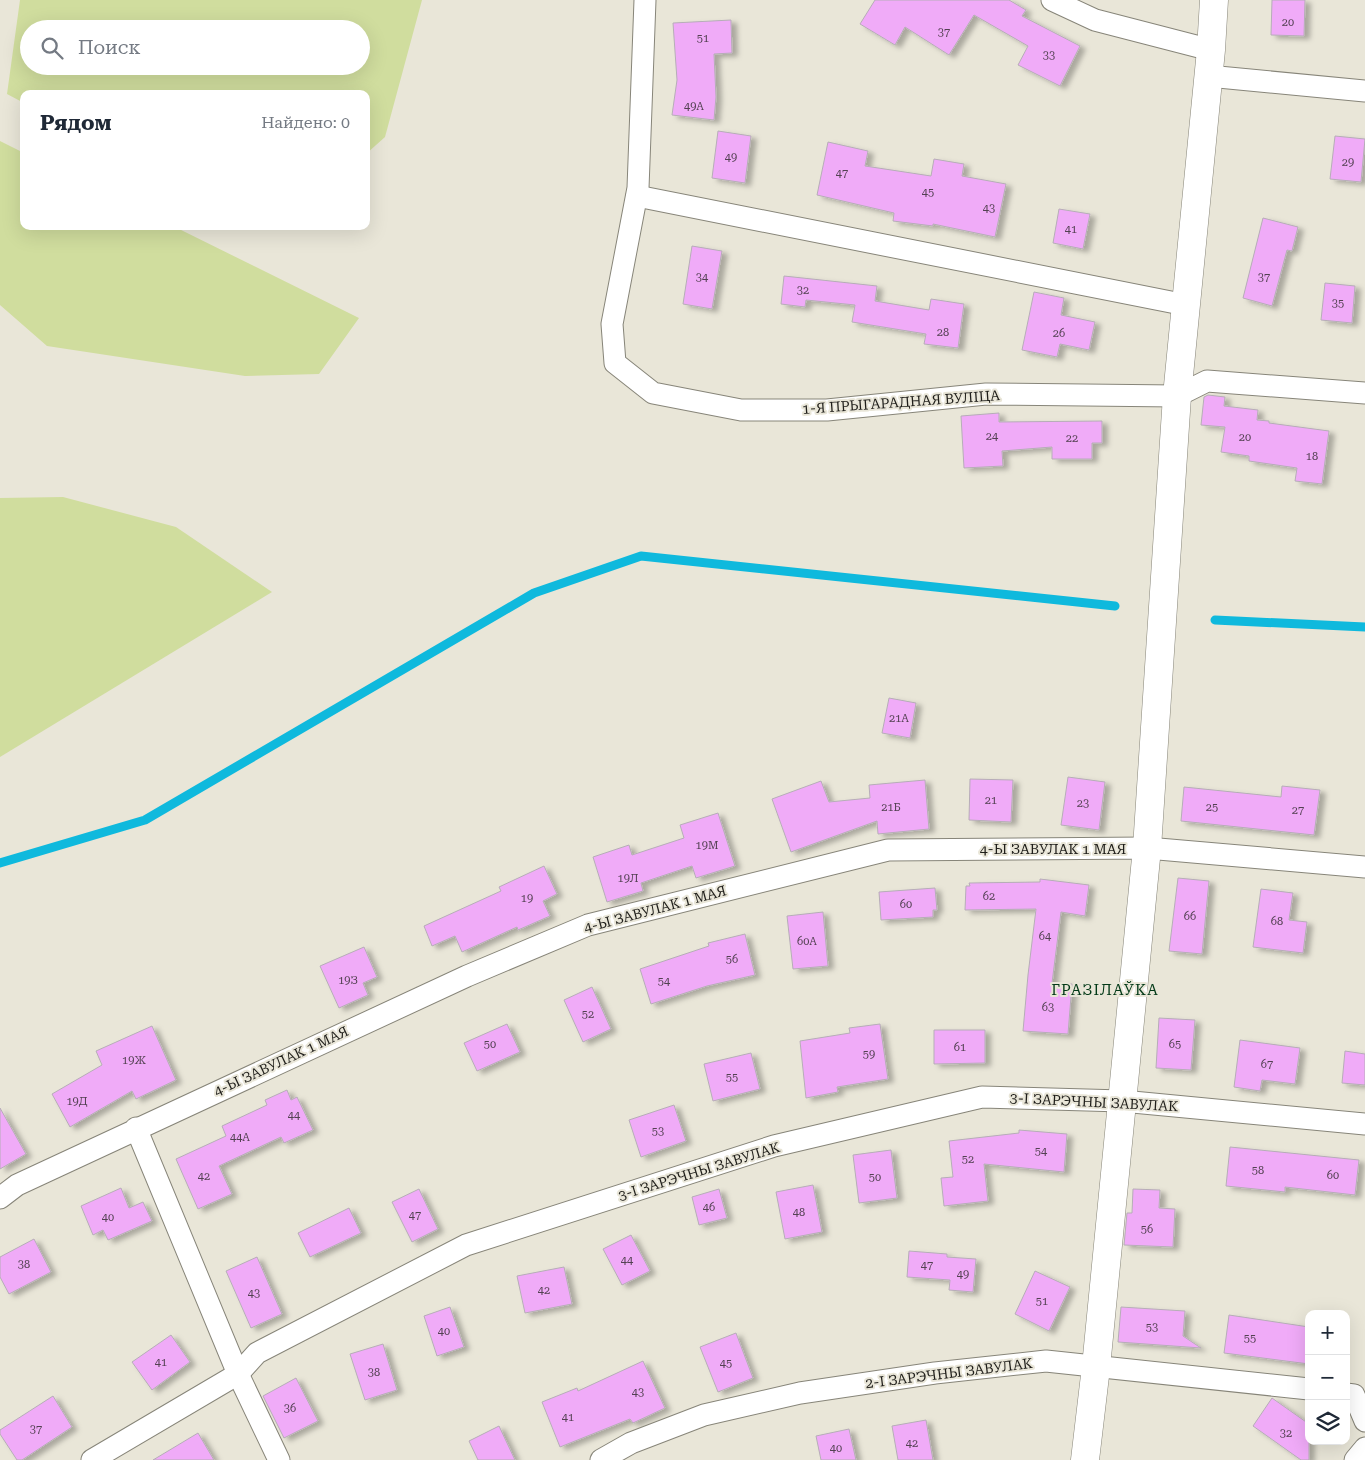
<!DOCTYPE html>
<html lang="ru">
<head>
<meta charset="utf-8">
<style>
	body { margin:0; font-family:"Roboto Serif",serif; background:#f6f6f7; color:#1f2937 }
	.controls { position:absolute; right:15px; bottom:15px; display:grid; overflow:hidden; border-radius:10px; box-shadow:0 5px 20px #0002 }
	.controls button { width:45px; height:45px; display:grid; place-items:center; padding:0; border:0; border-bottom:1px solid #e0e1e3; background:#fff; color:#1f2937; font:25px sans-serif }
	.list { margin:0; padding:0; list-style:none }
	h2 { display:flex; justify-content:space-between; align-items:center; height:65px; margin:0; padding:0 20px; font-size:21px }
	h2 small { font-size:16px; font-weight:400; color:#747a83 }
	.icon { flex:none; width:28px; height:28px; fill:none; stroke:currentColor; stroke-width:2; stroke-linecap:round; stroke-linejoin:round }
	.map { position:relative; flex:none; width:1365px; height:1460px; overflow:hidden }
	.search { position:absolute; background:#fff; box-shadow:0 5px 20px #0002; left:20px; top:20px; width:350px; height:55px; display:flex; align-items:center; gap:12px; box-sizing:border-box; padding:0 18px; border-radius:28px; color:#747a83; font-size:19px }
	.panel { position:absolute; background:#fff; box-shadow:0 5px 20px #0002; left:20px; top:90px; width:350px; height:140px; border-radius:10px }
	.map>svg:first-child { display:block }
	.green { fill:#d0dd9e; fill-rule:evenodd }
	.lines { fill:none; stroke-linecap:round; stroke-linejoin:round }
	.stream { stroke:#0fb9dd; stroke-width:9 }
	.building { fill:#f0abf8; stroke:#b6adb7; filter:url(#shadow) }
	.street-casing { stroke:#878579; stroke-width:23 }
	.secondary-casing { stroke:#878579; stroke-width:29 }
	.street { stroke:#fff; stroke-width:21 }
	.secondary { stroke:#fff; stroke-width:28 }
	.labels { text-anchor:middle; stroke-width:4; stroke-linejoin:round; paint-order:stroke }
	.number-label { font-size:11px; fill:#534152 }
	.street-label { font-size:14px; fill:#1f1e1a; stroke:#e9e6d8 }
	.neighbourhood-label { font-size:15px; letter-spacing:1px; fill:#023917; stroke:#e9e6d8 }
</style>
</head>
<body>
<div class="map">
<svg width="1365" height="1460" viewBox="0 0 1365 1460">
	<defs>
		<filter id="shadow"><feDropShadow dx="5.5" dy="3" stdDeviation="2.5" flood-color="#0004"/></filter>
	</defs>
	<rect width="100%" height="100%" fill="#e9e6d8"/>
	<g class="green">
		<path d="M 20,0 L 422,0 L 385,137 L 366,154 L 366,94 L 24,94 L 24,103 L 7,94 ZM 29,29 L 361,29 L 361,66 L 29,66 Z"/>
		<path d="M 0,141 L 24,153 L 24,226 L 173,226 L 359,318 L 319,374 L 245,376 L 47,346 L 0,305 Z"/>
		<path d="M 63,497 L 176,527 L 272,592 L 0,757 L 0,498 Z"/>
	</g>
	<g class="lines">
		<g class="stream">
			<path d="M 1215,620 L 1365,627"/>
			<path d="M 0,863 L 145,820 L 534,593 L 641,556 L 1115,606"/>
		</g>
	</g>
	<g class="building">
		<path d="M 875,0 L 1009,0 L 1026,10 L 1022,16 L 1080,46 L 1060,86 L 1018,65 L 1028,46 L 974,15 L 949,55 L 905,27 L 895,45 L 860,24 Z"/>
		<path d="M 1272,0 L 1305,0 L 1304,36 L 1271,35 Z"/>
		<path d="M 731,20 L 732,53 L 714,54 L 716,97 L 714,120 L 672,115 L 677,80 L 673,23 Z"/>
		<path d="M 718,131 L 751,136 L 745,183 L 712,178 Z"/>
		<path d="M 1335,136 L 1365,139 L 1361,182 L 1330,179 Z"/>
		<path d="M 828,142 L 868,151 L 865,166 L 931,176 L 934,159 L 964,164 L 962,176 L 1006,184 L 995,237 L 933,224 L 933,226 L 893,221 L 894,213 L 817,195 Z"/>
		<path d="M 1059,209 L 1090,214 L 1083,249 L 1053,243 Z"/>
		<path d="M 1263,218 L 1298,227 L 1292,251 L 1287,250 L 1272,306 L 1243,298 Z"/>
		<path d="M 692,246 L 722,251 L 712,309 L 683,304 Z"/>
		<path d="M 784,276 L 877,286 L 875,301 L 929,310 L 931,299 L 964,304 L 958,348 L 924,344 L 926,334 L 852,322 L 855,305 L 806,300 L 805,307 L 781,304 Z"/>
		<path d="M 1325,283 L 1355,286 L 1352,323 L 1321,320 Z"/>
		<path d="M 1034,292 L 1064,298 L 1061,315 L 1095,322 L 1089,350 L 1060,344 L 1057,357 L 1022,350 Z"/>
		<path d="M 1208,395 L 1225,397 L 1224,406 L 1258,410 L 1257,420 L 1269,421 L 1269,423 L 1329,431 L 1322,484 L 1295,481 L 1297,468 L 1249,461 L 1249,456 L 1221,452 L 1225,427 L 1201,425 L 1204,397 Z"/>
		<path d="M 999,413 L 999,422 L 1102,421 L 1102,443 L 1092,443 L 1092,459 L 1052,459 L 1052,447 L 1002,451 L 1003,466 L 964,468 L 961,416 Z"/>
		<path d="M 889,698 L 916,703 L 910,738 L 882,733 Z"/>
		<path d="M 1068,777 L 1105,782 L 1099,830 L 1061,825 Z"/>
		<path d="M 970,779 L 1013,780 L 1011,822 L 969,820 Z"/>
		<path d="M 925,780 L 929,829 L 878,834 L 877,821 L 791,852 L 772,799 L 821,781 L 829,802 L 870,798 L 869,785 Z"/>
		<path d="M 1282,786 L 1320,790 L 1314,835 L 1181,821 L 1184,787 L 1281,797 Z"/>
		<path d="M 718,813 L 735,866 L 696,878 L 692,866 L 641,883 L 643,891 L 607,902 L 593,857 L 629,845 L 632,855 L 684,838 L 680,825 Z"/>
		<path d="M 544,866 L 557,894 L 543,901 L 550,916 L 518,930 L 517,927 L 462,952 L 455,936 L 432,946 L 424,926 L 501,891 L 499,887 Z"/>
		<path d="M 1178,878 L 1209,881 L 1202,954 L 1169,951 Z"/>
		<path d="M 1040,879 L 1089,885 L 1085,916 L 1061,912 L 1052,983 L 1072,984 L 1068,1034 L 1023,1031 L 1028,975 L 1036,909 L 965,910 L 966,886 L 970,886 L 969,883 L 1040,882 Z"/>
		<path d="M 935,888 L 937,910 L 933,910 L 933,917 L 881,920 L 879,892 Z"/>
		<path d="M 1261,889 L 1293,893 L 1289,920 L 1307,922 L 1303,953 L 1253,947 Z"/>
		<path d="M 823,912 L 828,966 L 793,969 L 787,916 Z"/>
		<path d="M 745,934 L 755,975 L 707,986 L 651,1004 L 640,969 L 709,946 L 708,943 Z"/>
		<path d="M 364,947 L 377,977 L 363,983 L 368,995 L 339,1008 L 320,966 Z"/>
		<path d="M 592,987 L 611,1029 L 583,1042 L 564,1000 Z"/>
		<path d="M 1159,1018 L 1195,1020 L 1191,1070 L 1156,1068 Z"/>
		<path d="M 507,1024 L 520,1052 L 477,1071 L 464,1043 Z"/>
		<path d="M 880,1024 L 888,1079 L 837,1087 L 838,1092 L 806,1098 L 800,1041 L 850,1033 L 849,1028 Z"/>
		<path d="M 152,1026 L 176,1080 L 136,1099 L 132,1091 L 70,1127 L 52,1094 L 102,1065 L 96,1051 Z"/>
		<path d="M 934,1030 L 985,1030 L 985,1063 L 934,1064 Z"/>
		<path d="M 1240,1040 L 1300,1048 L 1295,1084 L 1262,1080 L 1260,1091 L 1234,1087 Z"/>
		<path d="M 1345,1051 L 1365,1054 L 1365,1085 L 1342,1083 Z"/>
		<path d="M 751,1053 L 760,1089 L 713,1101 L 704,1064 Z"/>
		<path d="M 287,1090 L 291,1100 L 297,1097 L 313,1130 L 284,1143 L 281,1137 L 219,1166 L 232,1194 L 198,1209 L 176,1159 L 226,1136 L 222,1126 L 267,1105 L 265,1100 Z"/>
		<path d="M 674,1105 L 686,1141 L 641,1157 L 629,1120 Z"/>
		<path d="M 0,1108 L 26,1154 L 0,1169 Z"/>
		<path d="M 1019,1130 L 1067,1134 L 1064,1172 L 984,1164 L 988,1201 L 944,1206 L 941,1178 L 953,1177 L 949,1141 L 1019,1133 Z"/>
		<path d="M 1230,1147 L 1359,1160 L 1355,1195 L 1285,1187 L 1285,1192 L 1226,1186 Z"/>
		<path d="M 891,1150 L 897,1198 L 859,1203 L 853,1155 Z"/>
		<path d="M 813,1185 L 822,1232 L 785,1239 L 776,1192 Z"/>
		<path d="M 121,1188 L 129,1208 L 143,1202 L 152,1221 L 108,1240 L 103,1230 L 93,1235 L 81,1206 Z"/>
		<path d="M 419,1189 L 438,1229 L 412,1242 L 392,1202 Z"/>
		<path d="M 719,1189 L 727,1218 L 699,1225 L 692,1197 Z"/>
		<path d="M 1133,1189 L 1160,1190 L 1159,1208 L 1175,1209 L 1173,1247 L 1124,1245 L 1127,1213 L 1132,1213 Z"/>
		<path d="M 349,1208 L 361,1233 L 310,1257 L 298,1233 Z"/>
		<path d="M 631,1235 L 650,1271 L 622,1285 L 603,1249 Z"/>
		<path d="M 34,1239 L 51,1272 L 9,1294 L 0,1277 L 0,1257 Z"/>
		<path d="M 909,1251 L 947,1254 L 947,1257 L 976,1259 L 973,1292 L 949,1290 L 950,1280 L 907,1277 Z"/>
		<path d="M 257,1257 L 282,1314 L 251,1328 L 226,1271 Z"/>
		<path d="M 564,1267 L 572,1304 L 525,1313 L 517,1276 Z"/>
		<path d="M 1035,1271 L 1070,1287 L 1049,1331 L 1015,1314 Z"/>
		<path d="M 450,1307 L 464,1347 L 437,1356 L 424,1316 Z"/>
		<path d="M 1121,1307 L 1185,1311 L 1183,1336 L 1201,1348 L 1118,1342 Z"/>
		<path d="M 1229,1315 L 1309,1327 L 1309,1364 L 1224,1353 Z"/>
		<path d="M 736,1333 L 753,1378 L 718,1392 L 700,1347 Z"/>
		<path d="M 171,1335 L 190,1362 L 152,1390 L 132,1362 Z"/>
		<path d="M 383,1344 L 397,1390 L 365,1400 L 350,1354 Z"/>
		<path d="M 643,1361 L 665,1408 L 633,1423 L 630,1419 L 560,1447 L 542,1402 L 577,1388 L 578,1391 Z"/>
		<path d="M 296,1378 L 318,1421 L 284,1438 L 263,1396 Z"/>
		<path d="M 53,1396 L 72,1427 L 22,1460 L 17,1460 L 0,1434 L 0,1430 Z"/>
		<path d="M 1272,1398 L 1309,1424 L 1309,1460 L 1301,1460 L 1253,1426 Z"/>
		<path d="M 926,1420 L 933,1460 L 898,1460 L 892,1426 Z"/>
		<path d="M 499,1426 L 515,1460 L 478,1460 L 469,1441 Z"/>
		<path d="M 849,1429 L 856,1460 L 821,1460 L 816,1436 Z"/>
		<path d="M 198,1433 L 214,1460 L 153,1460 Z"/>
	</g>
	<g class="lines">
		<defs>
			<g id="street">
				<path d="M 645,0 L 638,188 L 612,324 L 615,363 L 653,393 L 741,410 L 827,410 L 986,394 L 1177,396 L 1207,381 L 1365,393"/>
				<path d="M 1052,0 L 1095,20 L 1211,50"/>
				<path d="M 1208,76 L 1365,91"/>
				<path d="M 637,196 L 1186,305"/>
				<path d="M 136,1128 L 238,1374 L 279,1460"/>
				<path d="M 0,1198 L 17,1185 L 467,976 L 588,925 L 888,850 L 1147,848 L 1365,867"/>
				<path d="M 1346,1394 L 1354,1395 L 1365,1421"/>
				<path d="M 92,1460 L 238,1374 L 257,1353 L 466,1245 L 774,1146 L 982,1097 L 1122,1101 L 1365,1124"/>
				<path d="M 601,1460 L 631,1443 L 704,1415 L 800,1393 L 935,1373 L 1046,1361 L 1309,1389"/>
				<path d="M 1355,1460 L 1365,1448"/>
			</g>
			<path id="secondary" d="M 1085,1460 L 1096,1367 L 1147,848 L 1177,396 L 1211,50 L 1214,0"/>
		</defs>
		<use href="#street" class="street-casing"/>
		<use href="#secondary" class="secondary-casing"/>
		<use href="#street" class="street"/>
		<use href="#secondary" class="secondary"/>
	</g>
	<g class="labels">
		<g class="number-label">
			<text x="1288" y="26">20</text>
			<text x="944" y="36">37</text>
			<text x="703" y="42">51</text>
			<text x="1049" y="59">33</text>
			<text x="694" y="110">49А</text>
			<text x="731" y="161">49</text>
			<text x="1348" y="166">29</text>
			<text x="842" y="177">47</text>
			<text x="928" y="196">45</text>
			<text x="989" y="212">43</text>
			<text x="1071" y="233">41</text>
			<text x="702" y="281">34</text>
			<text x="1264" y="281">37</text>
			<text x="803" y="294">32</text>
			<text x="1338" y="307">35</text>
			<text x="943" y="336">28</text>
			<text x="1059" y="337">26</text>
			<text x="992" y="440">24</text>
			<text x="1245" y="441">20</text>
			<text x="1072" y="442">22</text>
			<text x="1312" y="460">18</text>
			<text x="899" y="722">21А</text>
			<text x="991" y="804">21</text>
			<text x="1083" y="807">23</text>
			<text x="891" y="811">21Б</text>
			<text x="1212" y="811">25</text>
			<text x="1298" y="814">27</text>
			<text x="707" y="849">19М</text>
			<text x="628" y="882">19Л</text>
			<text x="989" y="900">62</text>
			<text x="527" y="902">19</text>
			<text x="906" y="908">60</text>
			<text x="1190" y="920">66</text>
			<text x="1277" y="925">68</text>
			<text x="1045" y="940">64</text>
			<text x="807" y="945">60А</text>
			<text x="732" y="963">56</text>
			<text x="348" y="984">19З</text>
			<text x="664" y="985">54</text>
			<text x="1048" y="1011">63</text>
			<text x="588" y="1018">52</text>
			<text x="490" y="1048">50</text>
			<text x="1175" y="1048">65</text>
			<text x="960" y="1051">61</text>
			<text x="869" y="1058">59</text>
			<text x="134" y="1064">19Ж</text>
			<text x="1267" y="1068">67</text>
			<text x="732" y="1081">55</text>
			<text x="77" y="1105">19Д</text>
			<text x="294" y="1119">44</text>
			<text x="658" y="1135">53</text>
			<text x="240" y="1141">44А</text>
			<text x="1041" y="1155">54</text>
			<text x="968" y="1163">52</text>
			<text x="1258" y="1174">58</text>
			<text x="1333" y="1179">60</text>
			<text x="204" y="1180">42</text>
			<text x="875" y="1181">50</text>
			<text x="709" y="1211">46</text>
			<text x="799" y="1216">48</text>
			<text x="415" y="1219">47</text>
			<text x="108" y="1221">40</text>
			<text x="1147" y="1233">56</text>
			<text x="627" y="1264">44</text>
			<text x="24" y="1268">38</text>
			<text x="927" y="1269">47</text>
			<text x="963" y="1278">49</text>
			<text x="544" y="1294">42</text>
			<text x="254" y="1297">43</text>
			<text x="1042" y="1305">51</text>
			<text x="1152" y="1331">53</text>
			<text x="444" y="1335">40</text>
			<text x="1250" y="1342">55</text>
			<text x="161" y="1366">41</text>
			<text x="726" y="1367">45</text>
			<text x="374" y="1376">38</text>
			<text x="638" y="1396">43</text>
			<text x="290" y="1412">36</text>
			<text x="568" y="1421">41</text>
			<text x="36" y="1433">37</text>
			<text x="1286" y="1437">32</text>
			<text x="912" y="1447">42</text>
			<text x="836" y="1452">40</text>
		</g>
		<g class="street-label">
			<text transform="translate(901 402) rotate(-4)" y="5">1-Я ПРЫГАРАДНАЯ ВУЛІЦА</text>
			<text x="1053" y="854">4-Ы ЗАВУЛАК 1 МАЯ</text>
			<text transform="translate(655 909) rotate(-15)" y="5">4-Ы ЗАВУЛАК 1 МАЯ</text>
			<text transform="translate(281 1061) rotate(-25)" y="5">4-Ы ЗАВУЛАК 1 МАЯ</text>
			<text transform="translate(1094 1102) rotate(3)" y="5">3-І ЗАРЭЧНЫ ЗАВУЛАК</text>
			<text transform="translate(699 1171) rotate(-17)" y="5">3-І ЗАРЭЧНЫ ЗАВУЛАК</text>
			<text transform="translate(949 1373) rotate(-7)" y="5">2-І ЗАРЭЧНЫ ЗАВУЛАК</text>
		</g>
		<g class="neighbourhood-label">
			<text x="1105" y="995">ГРАЗІЛАЎКА</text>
		</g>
	</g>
</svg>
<div class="controls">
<button>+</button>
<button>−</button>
<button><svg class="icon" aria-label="layers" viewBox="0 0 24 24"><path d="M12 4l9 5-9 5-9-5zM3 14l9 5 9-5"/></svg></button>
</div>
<div class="search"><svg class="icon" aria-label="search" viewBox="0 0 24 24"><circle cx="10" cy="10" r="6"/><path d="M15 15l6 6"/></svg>Поиск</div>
<section class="panel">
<h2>Рядом<small>Найдено: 0</small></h2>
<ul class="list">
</ul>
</section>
</div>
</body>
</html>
